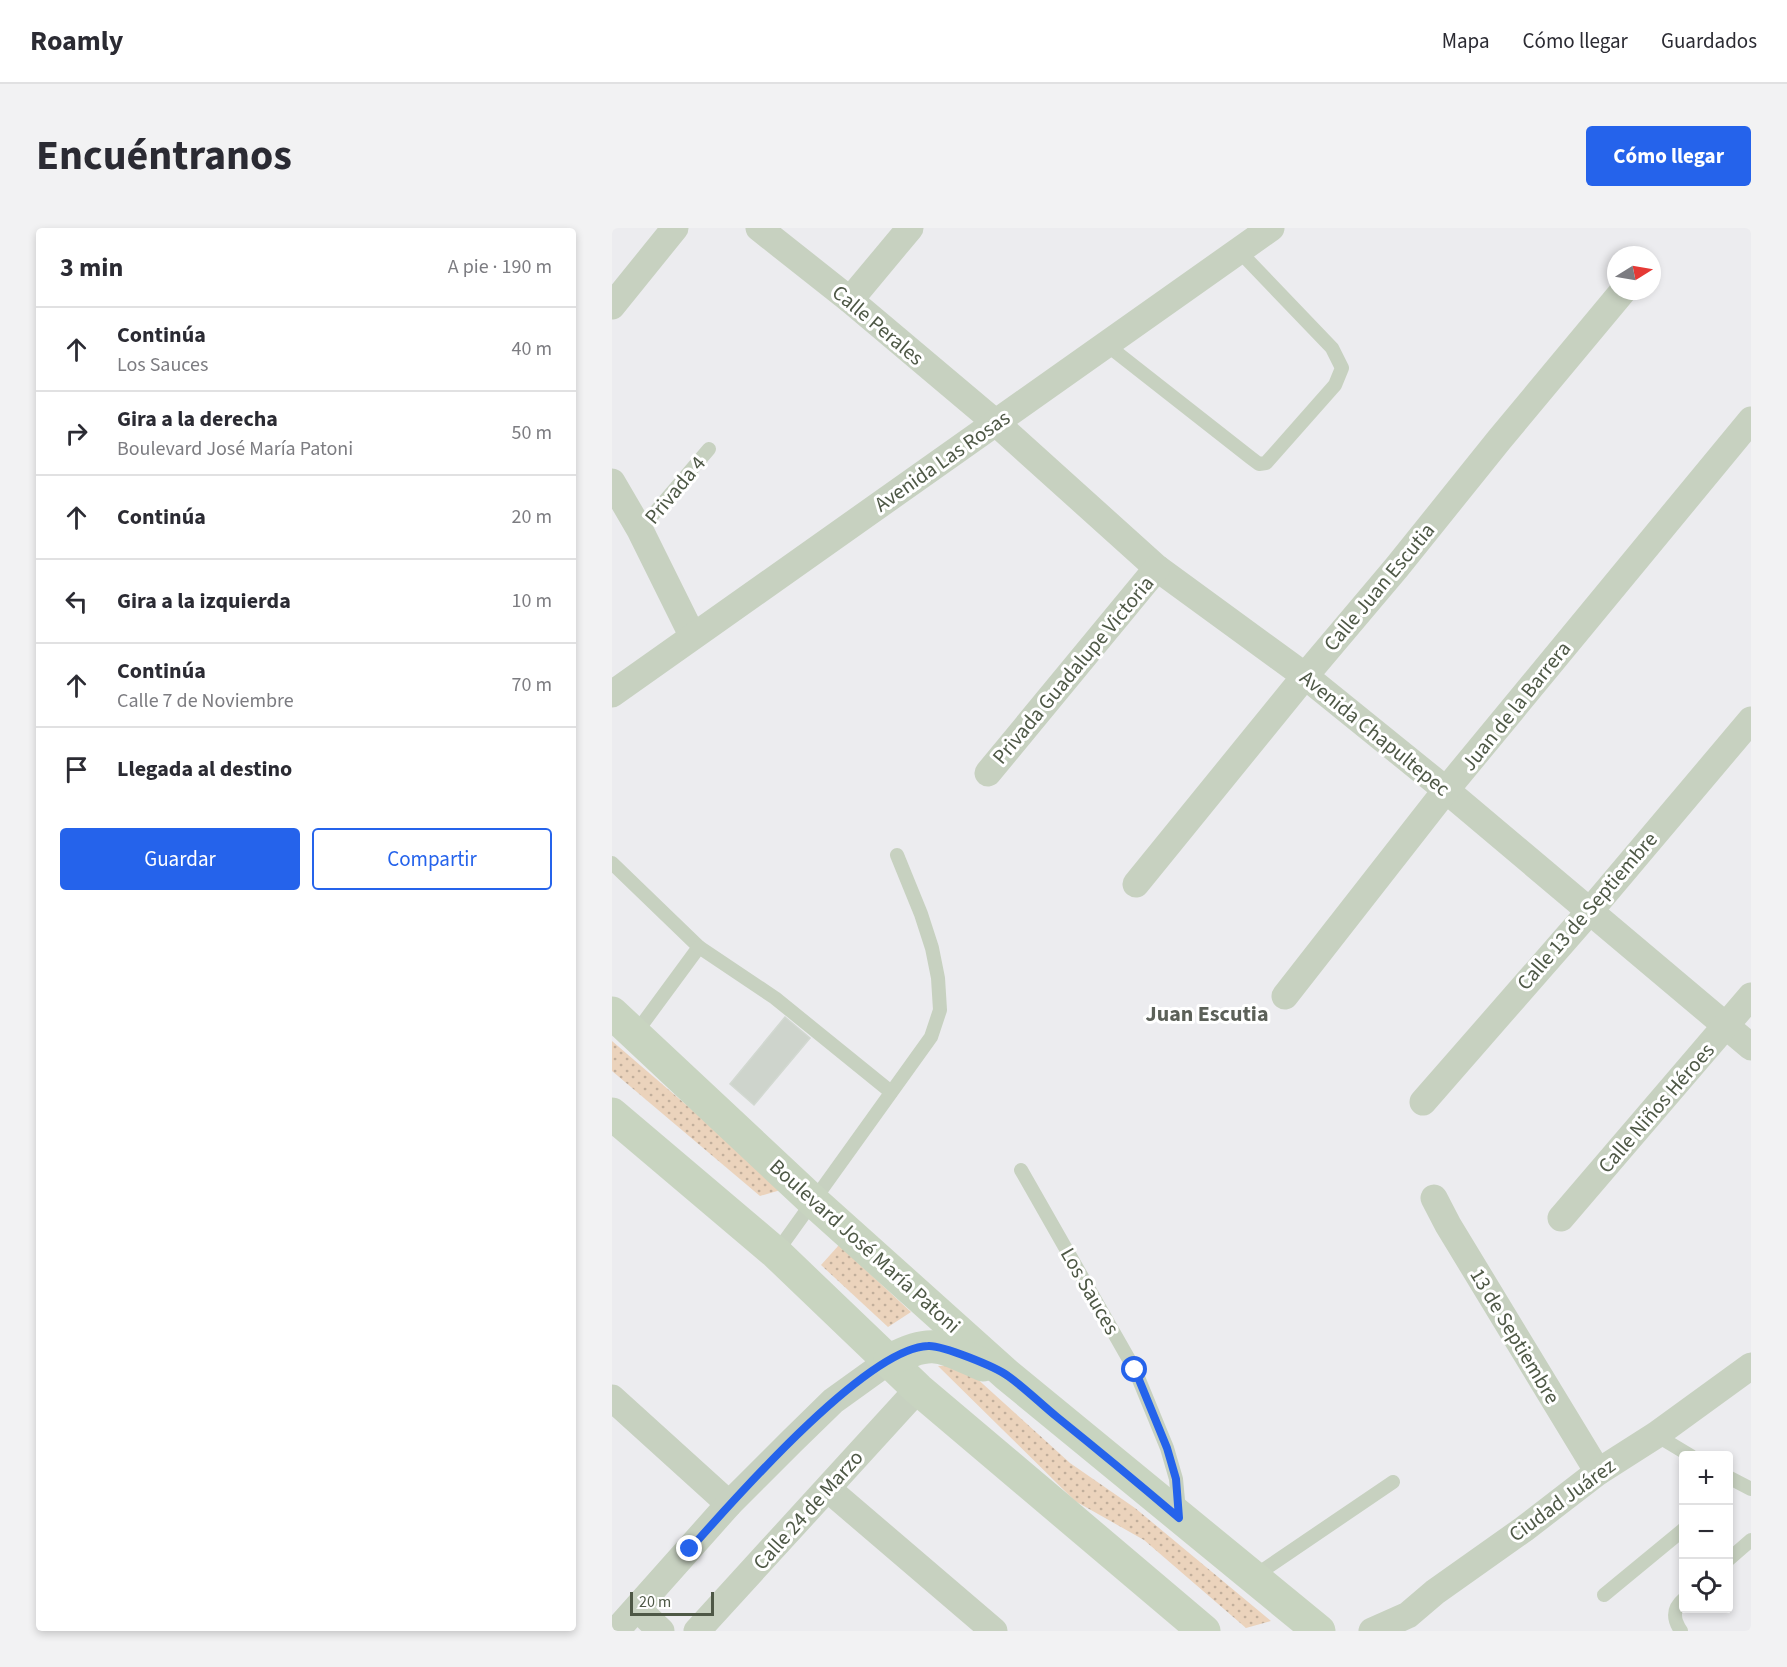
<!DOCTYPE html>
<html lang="es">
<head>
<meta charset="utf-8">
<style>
	body { margin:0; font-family:"Source Sans 3",sans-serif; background:#f2f2f3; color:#2b2b33 }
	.controls { position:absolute; right:18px; bottom:18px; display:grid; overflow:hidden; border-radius:6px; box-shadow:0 3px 9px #0003 }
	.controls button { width:54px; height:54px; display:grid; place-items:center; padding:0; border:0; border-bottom:2px solid #e1e1e2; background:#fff; color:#2b2b33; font:30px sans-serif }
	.compass { position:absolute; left:995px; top:18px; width:54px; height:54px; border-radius:50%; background:#fff; box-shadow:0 3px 9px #0003; rotate:79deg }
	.scale { position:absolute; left:18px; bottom:15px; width:84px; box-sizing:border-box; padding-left:6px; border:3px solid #4e5846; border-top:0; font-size:16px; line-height:21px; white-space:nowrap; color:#4e5846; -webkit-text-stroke:4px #fff; paint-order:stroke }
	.stop { position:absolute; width:18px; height:18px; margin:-14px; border:4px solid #2563eb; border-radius:50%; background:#fff }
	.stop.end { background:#2563eb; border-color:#fff; box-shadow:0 2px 6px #0008 }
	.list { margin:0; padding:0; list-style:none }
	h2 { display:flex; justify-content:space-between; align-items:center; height:78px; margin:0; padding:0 24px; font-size:26px }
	h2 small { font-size:20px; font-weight:400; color:#7c7c81 }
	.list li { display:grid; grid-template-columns:39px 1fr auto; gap:18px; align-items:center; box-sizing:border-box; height:84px; padding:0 24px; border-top:2px solid #e1e1e2 }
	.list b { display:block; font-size:22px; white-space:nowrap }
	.list p { margin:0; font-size:20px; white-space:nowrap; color:#7c7c81 }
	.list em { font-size:20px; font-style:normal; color:#7c7c81 }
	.actions { display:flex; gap:12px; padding:18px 24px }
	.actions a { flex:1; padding:14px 0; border:2px solid #2563eb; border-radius:6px; text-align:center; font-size:21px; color:#2563eb }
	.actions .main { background:#2563eb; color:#fff }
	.icon { flex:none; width:33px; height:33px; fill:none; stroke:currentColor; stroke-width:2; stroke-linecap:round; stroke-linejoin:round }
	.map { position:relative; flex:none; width:1139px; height:1403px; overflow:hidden; border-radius:6px }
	header { display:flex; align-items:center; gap:36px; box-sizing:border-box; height:84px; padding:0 30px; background:#fff; border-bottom:2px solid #e1e1e2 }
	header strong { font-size:28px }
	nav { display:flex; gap:33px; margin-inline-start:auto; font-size:21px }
	.intro { display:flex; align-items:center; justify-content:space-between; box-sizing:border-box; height:144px; padding:0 36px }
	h1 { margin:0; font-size:42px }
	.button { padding:15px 27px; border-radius:6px; background:#2563eb; color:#fff; font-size:21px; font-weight:700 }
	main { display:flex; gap:36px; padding:0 36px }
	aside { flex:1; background:#fff; border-radius:6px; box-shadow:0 3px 9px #0003 }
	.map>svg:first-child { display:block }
	.green { fill:url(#green-dots) }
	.building { fill:#ced4cc; stroke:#d2d8d1; stroke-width:1.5 }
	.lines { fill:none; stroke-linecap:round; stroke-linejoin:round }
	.service { stroke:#c7d1c0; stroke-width:14 }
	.minor { stroke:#c7d1c0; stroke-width:27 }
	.secondary { stroke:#c8d4c0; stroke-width:33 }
	.route { stroke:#2563eb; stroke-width:8 }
	.labels { text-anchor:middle; stroke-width:6; stroke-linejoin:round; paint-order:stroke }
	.street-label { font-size:21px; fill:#4e5846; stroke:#fff }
	.neighbourhood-label { font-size:22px; font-weight:bold; fill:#5c6159; stroke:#fff }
</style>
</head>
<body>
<header>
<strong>Roamly</strong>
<nav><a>Mapa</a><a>Cómo llegar</a><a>Guardados</a></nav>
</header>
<div class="intro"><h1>Encuéntranos</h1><a class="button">Cómo llegar</a></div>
<main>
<aside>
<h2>3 min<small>A pie · 190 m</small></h2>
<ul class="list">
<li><svg class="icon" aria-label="ahead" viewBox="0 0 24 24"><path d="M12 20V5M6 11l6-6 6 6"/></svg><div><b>Continúa</b><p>Los Sauces</p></div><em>40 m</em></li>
<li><svg class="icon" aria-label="right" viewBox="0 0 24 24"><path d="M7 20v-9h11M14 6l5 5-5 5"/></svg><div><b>Gira a la derecha</b><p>Boulevard José María Patoni</p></div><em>50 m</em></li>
<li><svg class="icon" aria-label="ahead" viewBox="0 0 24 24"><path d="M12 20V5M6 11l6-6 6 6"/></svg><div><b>Continúa</b></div><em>20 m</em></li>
<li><svg class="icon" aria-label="left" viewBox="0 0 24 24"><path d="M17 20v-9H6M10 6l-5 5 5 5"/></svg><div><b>Gira a la izquierda</b></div><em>10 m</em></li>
<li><svg class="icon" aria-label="ahead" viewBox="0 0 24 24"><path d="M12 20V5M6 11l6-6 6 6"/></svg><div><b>Continúa</b><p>Calle 7 de Noviembre</p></div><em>70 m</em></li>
<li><svg class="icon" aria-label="arrive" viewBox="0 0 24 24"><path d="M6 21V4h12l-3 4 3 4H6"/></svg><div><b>Llegada al destino</b></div></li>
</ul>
<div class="actions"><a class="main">Guardar</a><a>Compartir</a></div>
</aside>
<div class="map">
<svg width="1139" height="1403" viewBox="0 0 1139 1403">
	<defs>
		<pattern id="green-dots" width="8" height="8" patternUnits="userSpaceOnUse" patternTransform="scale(1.5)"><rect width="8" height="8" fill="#ebd3bc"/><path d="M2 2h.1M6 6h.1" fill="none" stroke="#c1ae9b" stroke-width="1.8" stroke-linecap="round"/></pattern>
	</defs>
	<rect width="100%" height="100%" fill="#ececef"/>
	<g class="green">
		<path d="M 0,813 L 172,961 L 148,968 L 0,843 Z"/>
		<path d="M 227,1017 L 299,1084 L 276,1099 L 209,1037 Z"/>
		<path d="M 350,1137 L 458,1235 L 523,1280 L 659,1393 L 634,1400 L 532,1312 L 463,1273 L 326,1138 Z"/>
	</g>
	<path class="building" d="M 173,789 L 198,810 L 142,877 L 118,856 Z"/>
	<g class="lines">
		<g class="service">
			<path d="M 495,117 L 639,230 L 647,236 L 654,235 L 723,157 L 730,140 L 720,120 L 627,23"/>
			<path d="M 28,302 L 97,221"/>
			<path d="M 0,635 L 87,719 L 23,806"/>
			<path d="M 87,719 L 163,770 L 279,864"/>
			<path d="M 409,942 L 523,1142 L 555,1220 L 564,1251 L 567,1283"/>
			<path d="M 164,1025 L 319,809 L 328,782 L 326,750 L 320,720 L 309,686 L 285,627"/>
			<path d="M 1044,1207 L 1079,1228"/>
			<path d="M 1116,1249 L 1139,1261"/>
			<path d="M 1116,1332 L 1139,1312"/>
			<path d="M 641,1349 L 781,1254"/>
			<path d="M 992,1367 L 1072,1301"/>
			<path d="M 1069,1403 C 1061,1391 1060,1381 1072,1371"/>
		</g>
		<g class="minor">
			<path d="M 147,0 L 238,72 L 384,195 L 545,340 L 693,448 L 834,562 L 1139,819"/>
			<path d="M 238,72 L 298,0"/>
			<path d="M 0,78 L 63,0"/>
			<path d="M 0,254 L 28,302 L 80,407"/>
			<path d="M 0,466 L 659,0"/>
			<path d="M 376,545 L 545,340"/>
			<path d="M 524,656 L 693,448 L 785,339 L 887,212 L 1011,63"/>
			<path d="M 673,768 L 834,562 L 1139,192"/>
			<path d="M 811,874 L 977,684 L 1139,492"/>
			<path d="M 822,970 L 836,997 L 986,1244"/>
			<path d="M 949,990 L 1139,768"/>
			<path d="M 0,1170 L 117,1276"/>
			<path d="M 216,1261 L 382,1403"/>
			<path d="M 26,1381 L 49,1403"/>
			<path d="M 4,1403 L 117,1276 L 179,1214 L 221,1173 L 278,1132"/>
			<path d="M 85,1403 L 306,1161"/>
			<path d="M 760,1403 L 796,1387 L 823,1364 L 912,1301 L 986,1244 L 1044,1207 L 1139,1138"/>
		</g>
		<g class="secondary">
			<path d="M 0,785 L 201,973 L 395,1147 L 707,1403"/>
			<path d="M 0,886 L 164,1025 L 306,1161 L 592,1403"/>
			<path d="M 278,1132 C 322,1110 328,1118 371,1137"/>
		</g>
	</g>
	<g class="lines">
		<path class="route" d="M 78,1321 C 120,1274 254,1120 316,1118 C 330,1117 384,1139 396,1148 C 413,1160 429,1176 445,1189 C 486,1222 527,1256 567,1290 L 564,1251 L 555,1220 L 523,1142"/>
	</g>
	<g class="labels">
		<g class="street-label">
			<text transform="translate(266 97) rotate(40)" y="7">Calle Perales</text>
			<text transform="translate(330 233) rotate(-35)" y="7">Avenida Las Rosas</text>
			<text transform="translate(63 262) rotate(-50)" y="7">Privada 4</text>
			<text transform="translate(767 359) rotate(-50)" y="7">Calle Juan Escutia</text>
			<text transform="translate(461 442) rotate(-50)" y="7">Privada Guadalupe Victoria</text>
			<text transform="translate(904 478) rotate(-51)" y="7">Juan de la Barrera</text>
			<text transform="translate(763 505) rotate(39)" y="7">Avenida Chapultepec</text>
			<text transform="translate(975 683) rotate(-49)" y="7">Calle 13 de Septiembre</text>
			<text transform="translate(1044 880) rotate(-49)" y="7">Calle Niños Héroes</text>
			<text transform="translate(253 1018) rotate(42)" y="7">Boulevard José María Patoni</text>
			<text transform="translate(478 1063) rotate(60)" y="7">Los Sauces</text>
			<text transform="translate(903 1108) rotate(59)" y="7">13 de Septiembre</text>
			<text transform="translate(950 1272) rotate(-36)" y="7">Ciudad Juárez</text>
			<text transform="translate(196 1282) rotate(-48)" y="7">Calle 24 de Marzo</text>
		</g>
		<g class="neighbourhood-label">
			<text x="595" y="793">Juan Escutia</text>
		</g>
	</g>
</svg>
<div class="controls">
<button>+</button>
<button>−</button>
<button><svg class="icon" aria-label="locate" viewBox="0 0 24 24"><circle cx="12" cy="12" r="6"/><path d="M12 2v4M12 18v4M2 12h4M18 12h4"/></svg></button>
</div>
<svg class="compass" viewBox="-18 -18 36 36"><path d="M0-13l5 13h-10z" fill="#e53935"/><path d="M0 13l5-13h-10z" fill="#7c7c81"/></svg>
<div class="scale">20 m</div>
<div class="stop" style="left:523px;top:1142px"></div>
<div class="stop end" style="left:78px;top:1321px"></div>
</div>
</main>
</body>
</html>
